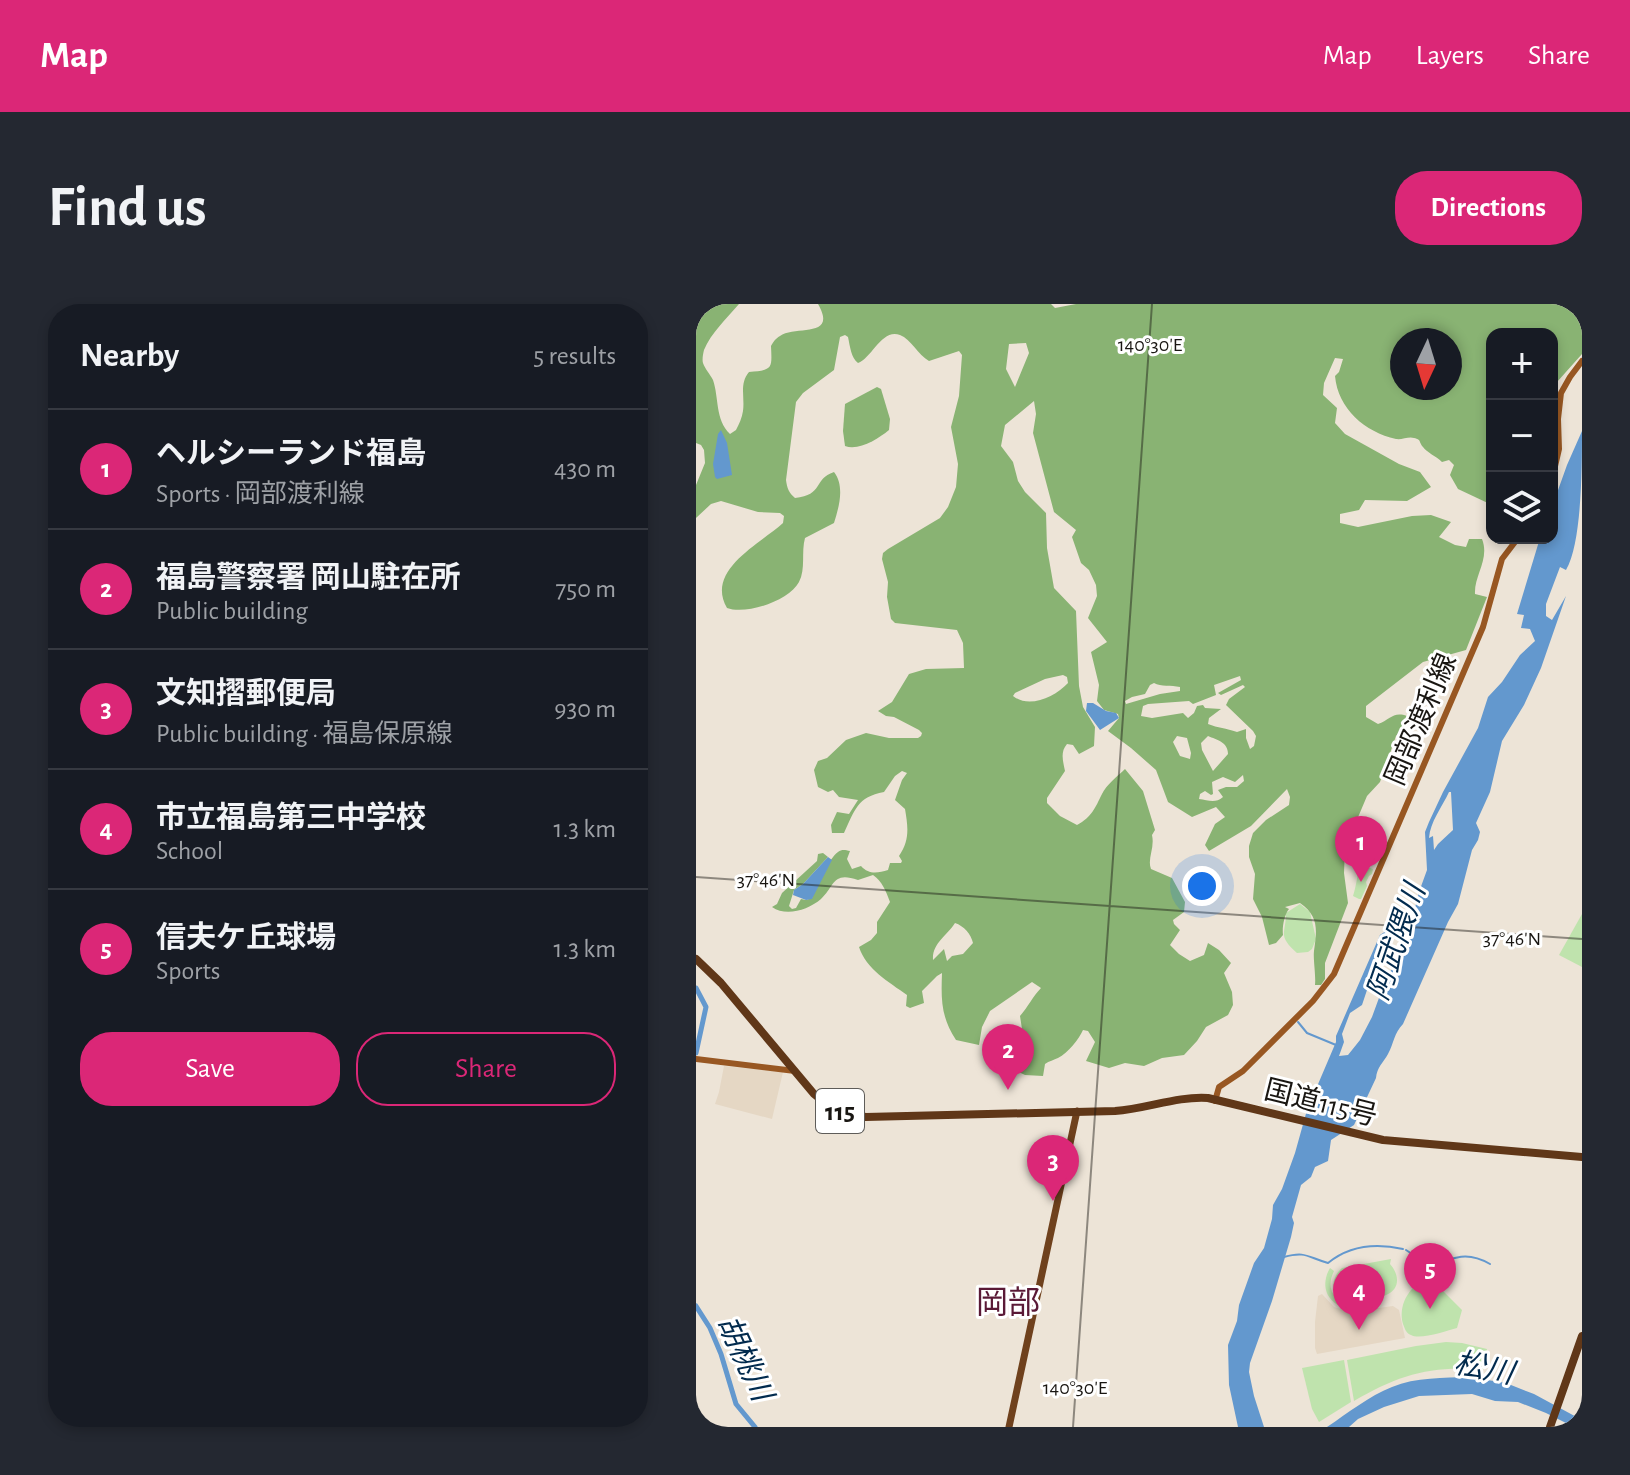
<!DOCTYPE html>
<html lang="en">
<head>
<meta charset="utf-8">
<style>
	body { margin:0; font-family:"Alegreya Sans","Noto Sans JP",sans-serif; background:#242831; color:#f1f3f6 }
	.controls { position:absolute; right:24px; top:24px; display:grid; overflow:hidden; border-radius:16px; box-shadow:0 4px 12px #0003 }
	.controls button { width:72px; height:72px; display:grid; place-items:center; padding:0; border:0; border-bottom:2px solid #363941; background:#171b24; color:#f1f3f6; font:40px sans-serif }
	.compass { position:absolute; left:694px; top:24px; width:72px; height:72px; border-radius:50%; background:#171b24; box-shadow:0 4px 12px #0003; rotate:184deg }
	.you { position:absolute; left:506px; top:582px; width:28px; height:28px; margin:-20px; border:6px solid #fff; border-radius:50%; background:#1a73e8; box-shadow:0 0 0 12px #1a73e833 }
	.badge { display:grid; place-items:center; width:52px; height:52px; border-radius:50%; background:#db2777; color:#fff; font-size:26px; font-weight:700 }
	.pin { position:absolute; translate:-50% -66px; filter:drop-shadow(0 2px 4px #0008) }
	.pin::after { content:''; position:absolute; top:42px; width:28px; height:24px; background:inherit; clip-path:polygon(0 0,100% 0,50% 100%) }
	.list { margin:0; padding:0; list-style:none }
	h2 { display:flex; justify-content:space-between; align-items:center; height:104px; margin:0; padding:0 32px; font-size:34px }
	h2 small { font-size:26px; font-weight:400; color:#9ea1a6 }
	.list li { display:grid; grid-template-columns:52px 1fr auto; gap:24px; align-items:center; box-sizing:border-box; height:120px; padding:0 32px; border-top:2px solid #363941 }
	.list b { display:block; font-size:30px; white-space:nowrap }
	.list p { margin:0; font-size:26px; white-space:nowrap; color:#9ea1a6 }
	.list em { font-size:26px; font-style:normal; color:#9ea1a6 }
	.actions { display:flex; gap:16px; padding:24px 32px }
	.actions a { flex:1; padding:18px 0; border:2px solid #db2777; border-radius:32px; text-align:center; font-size:28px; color:#db2777 }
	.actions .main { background:#db2777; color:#fff }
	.icon { flex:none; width:44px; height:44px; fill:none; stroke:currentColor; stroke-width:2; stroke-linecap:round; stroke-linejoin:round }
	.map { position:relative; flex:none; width:886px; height:1123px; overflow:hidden; border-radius:32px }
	header { display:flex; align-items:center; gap:48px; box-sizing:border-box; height:112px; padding:0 40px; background:#db2777; color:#fff }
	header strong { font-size:38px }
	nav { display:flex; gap:44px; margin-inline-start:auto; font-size:28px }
	.intro { display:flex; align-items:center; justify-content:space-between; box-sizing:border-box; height:192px; padding:0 48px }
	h1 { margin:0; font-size:56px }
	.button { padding:20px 36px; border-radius:32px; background:#db2777; color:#fff; font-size:28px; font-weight:700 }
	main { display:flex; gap:48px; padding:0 48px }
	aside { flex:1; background:#171b24; border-radius:32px; box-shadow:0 4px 12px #0003 }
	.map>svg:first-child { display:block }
	.built { fill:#e5d7c4 }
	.green { fill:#bfe3ad }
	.forest { fill:#89b373; fill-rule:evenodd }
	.water { fill:#6398ce; fill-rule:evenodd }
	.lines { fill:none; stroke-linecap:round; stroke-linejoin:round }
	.stream { stroke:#6398ce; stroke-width:2 }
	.river { stroke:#6398ce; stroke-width:5 }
	.secondary { stroke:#985722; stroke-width:6 }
	.primary { stroke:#6f411d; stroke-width:7 }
	.trunk { stroke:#603718; stroke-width:8 }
	.ticks { fill:none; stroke:#191612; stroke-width:2; stroke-opacity:0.45 }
	.labels { text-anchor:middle; stroke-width:6; stroke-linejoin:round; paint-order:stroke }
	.shield { fill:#fff; stroke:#5e5c59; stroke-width:2 }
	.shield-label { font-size:26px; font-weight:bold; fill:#191612 }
	.street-label { font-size:28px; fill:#191612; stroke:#fff }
	.water-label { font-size:30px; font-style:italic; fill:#022b4e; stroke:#fff }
	.quarter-label { font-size:32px; fill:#5a1936; stroke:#fff }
	.ticks-label { font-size:20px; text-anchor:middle; fill:#191612; stroke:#fff; stroke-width:6; stroke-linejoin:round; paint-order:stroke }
</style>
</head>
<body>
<header>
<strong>Map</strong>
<nav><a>Map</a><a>Layers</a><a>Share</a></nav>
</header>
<div class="intro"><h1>Find us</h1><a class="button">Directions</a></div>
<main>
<aside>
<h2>Nearby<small>5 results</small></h2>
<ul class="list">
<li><span class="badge">1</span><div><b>ヘルシーランド福島</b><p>Sports · 岡部渡利線</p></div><em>430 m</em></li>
<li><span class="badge">2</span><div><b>福島警察署 岡山駐在所</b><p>Public building</p></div><em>750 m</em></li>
<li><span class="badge">3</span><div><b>文知摺郵便局</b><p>Public building · 福島保原線</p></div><em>930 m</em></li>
<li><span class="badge">4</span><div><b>市立福島第三中学校</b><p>School</p></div><em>1.3 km</em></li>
<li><span class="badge">5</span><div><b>信夫ケ丘球場</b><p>Sports</p></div><em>1.3 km</em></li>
</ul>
<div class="actions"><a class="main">Save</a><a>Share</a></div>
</aside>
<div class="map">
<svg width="886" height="1123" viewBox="0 0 886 1123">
	<rect width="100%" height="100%" fill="#ede4d7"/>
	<g class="built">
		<path d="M 28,762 L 87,768 L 76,815 L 19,800 L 23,788 Z"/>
		<path d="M 626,990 L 638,1003 L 654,1008 L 697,1002 L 703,1006 L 709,1034 L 621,1050 L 619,1044 L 619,1018 L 622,992 Z"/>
	</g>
	<g class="green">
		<path d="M 664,561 L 677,565 L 676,570 L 673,572 L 670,578 L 671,582 L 665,595 L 663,595 L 657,592 C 659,586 663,568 662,562 Z"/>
		<path d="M 604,600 L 614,608 L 620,635 L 616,645 L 612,648 L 601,649 C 581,631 590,630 590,609 Z"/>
		<path d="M 886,610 L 886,663 L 863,651 Z"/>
		<path d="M 695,955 L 694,960 C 703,970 705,985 690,991 C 685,993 677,993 671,994 C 665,995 658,997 652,997 C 633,995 634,974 646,964 Z"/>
		<path d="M 634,964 L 638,967 C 630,983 636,997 654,1000 L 653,1005 C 632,1001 623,983 634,964 Z"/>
		<path d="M 728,976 L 739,979 L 766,1006 L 761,1024 C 750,1027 724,1036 715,1031 C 710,1029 709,1025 707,1020 C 702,1002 712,984 728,976 Z"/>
		<path d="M 750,1038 L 766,1039 L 791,1045 L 787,1066 C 736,1061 702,1071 658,1097 L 651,1056 L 720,1042 Z"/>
		<path d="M 648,1056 L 655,1098 L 623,1118 L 616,1105 L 606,1064 Z"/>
	</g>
	<g class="forest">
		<path d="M 0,0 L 43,0 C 31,14 15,29 8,46 C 7,50 6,56 7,59 C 9,65 14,70 17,76 C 23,93 19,116 34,130 L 40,126 C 43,120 46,114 47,107 C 49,93 43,80 53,68 C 77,66 76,65 75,42 C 78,37 79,35 84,32 C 99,21 142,35 122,0 L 355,0 L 359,4 L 380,0 L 886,0 L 886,50 L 861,78 L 856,78 L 856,30 L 796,30 L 796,201 L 762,185 L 754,171 L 758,161 L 753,156 L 746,158 C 740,152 730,148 727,143 C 722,137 726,136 718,134 C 713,132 706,136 700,135 C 669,128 642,105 639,72 L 643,68 L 647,55 L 639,54 L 628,79 L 627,91 L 641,104 L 639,119 L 649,130 L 703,160 L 724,168 L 735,183 L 711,197 L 669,196 L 663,206 L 644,210 L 644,219 L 662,223 L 716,212 L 735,211 L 755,218 L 743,233 L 759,241 L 770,243 L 773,235 L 786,235 C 794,255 778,271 779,290 L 791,293 L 770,346 L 727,358 L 670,402 L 670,413 L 682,420 C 694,416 697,407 711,412 L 713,417 L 700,432 L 684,478 L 671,492 L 649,544 L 648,569 L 652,599 L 629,659 L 629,675 L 625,681 L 619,681 C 620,671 617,655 618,647 C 621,626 623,612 604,599 L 589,603 L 593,605 C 588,611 586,624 587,631 L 580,639 L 573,641 L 566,613 L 557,595 L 559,570 L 553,553 L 553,542 L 557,529 L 570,516 L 593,501 L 594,493 L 591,485 L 555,522 L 513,547 L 509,541 L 519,520 L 529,513 L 520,503 L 496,513 L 472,498 L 460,466 L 435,444 L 412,427 L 423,414 L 422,410 L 408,406 L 401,397 L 403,381 L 395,348 L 411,338 L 392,314 L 401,292 L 400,281 L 393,266 L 385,259 L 376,233 L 380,226 L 358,208 L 337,129 L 340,110 L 338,97 L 309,121 L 305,142 L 317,158 L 322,177 L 329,188 L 350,209 L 351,244 L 358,284 L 380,307 L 383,382 L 387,403 L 399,423 L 398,442 L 383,450 L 377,441 L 371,440 C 364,448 367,457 369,467 L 351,494 L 351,499 L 364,512 L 381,521 C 396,513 399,504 406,490 C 410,481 422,472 429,465 L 447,487 L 459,526 L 456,531 C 459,544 451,555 455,565 L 476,574 L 489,598 L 488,608 L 477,616 L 478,620 L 484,626 L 474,641 L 483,650 L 494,657 L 508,651 L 512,639 L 523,646 L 535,659 L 528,669 L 536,688 L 537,701 L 532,711 L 510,723 L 501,737 L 488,751 L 466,754 L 448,762 L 429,759 L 413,764 L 390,757 L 399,738 L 392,727 L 387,726 C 383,735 372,749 362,754 C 358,756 353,757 349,760 L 347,772 L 329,771 L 301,758 L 302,745 L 326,725 L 324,712 C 332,703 337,692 345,684 L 336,678 L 294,707 L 286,723 L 283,741 L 260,736 C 245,713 245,696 246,669 L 241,672 L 226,687 L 228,699 L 214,704 L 210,702 L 211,691 C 193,678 170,665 163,643 L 175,636 L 181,629 L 181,618 L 194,598 C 190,587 186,577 177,571 L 162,576 C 136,567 139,582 125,595 C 112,606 90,613 76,603 L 81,600 L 86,589 L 121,557 L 122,550 L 127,549 L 132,553 L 107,580 L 98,586 L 93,602 L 96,605 L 100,604 L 105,595 L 110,596 L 116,594 C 121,583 132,555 142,548 C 146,545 149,546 154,547 L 151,555 L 156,565 L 165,562 C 173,571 182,569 192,566 L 194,559 L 205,559 L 206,557 L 203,552 C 214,536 212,523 209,505 L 199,496 L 206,476 L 211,469 L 206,467 L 199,472 L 188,488 C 161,493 159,506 148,529 L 136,529 L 135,521 L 141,508 L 153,510 L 162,496 L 143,493 L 137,486 L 132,488 L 122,483 L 118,466 L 122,457 L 131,454 L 150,436 L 170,429 L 193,434 L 222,434 L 225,432 L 226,429 L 223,426 L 198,413 L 190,412 L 182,407 L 196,398 L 213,370 L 230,365 L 268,364 L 267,339 L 261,326 L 199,319 L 195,315 L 191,293 L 192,278 L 186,255 L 187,249 L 192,245 L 244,214 L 252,203 L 260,183 L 262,160 L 255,123 L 263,92 L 266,51 L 263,47 L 233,57 C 222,51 215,35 204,31 C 186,24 176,54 162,59 C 155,54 154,42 152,33 L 149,31 L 144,33 L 138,66 L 107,89 L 100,98 L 90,176 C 91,184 93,189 99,194 C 128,191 117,175 138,168 C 149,182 143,203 138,219 L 109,234 C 105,248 110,265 103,278 C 93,297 50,311 31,304 C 9,266 64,240 87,219 L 88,212 L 84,209 L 62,208 L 25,197 L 15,200 L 0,214 L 0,181 L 9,159 L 8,146 L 5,141 L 0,139 ZM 706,36 L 754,36 L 754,84 L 706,84 ZM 330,39 L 333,49 L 319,83 L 310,65 L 313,40 ZM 367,371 L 371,373 L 372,379 C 359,393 333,405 317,392 L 319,389 L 349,375 ZM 544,372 L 545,376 L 522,389 L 525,391 L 547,381 L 549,383 L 533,395 L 530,401 L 557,427 L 560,432 L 558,442 L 554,445 L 550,434 L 550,425 L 541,428 C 530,424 522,424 512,420 L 513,414 L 525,405 L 509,404 L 507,401 L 501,402 L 498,409 L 492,414 L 487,409 L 456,414 L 445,412 L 447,402 L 452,400 L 493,397 L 497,400 L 520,391 L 518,381 ZM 458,379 C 465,383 475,381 484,383 L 484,387 L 464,390 L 430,400 L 429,397 L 436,393 L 449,390 L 454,381 ZM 481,432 L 491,434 L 495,449 L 494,455 L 484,452 L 477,438 ZM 512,432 C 521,436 532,438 532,450 L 517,467 L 506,446 L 505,439 ZM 547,471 L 548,477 L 541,483 L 530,483 L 522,486 L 527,493 C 519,500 512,496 503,495 L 504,490 L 509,487 L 515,491 L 517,490 L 516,478 L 527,473 L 539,478 ZM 259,619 C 268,622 275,630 277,639 L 267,650 L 256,652 L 251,657 L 248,645 L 237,656 C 236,639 251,632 259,619 Z"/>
		<path d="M 181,83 L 185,85 L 194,115 L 193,126 C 182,135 163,147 149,142 L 147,127 L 149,100 Z"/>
	</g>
	<g class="water">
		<path d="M 25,126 L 31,139 L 36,171 L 21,175 L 19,173 L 17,160 L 22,130 Z"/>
		<path d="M 886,127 C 886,162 886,239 870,266 L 864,263 L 850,300 L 850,312 L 856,316 L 870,292 L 845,364 L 828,401 L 806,437 L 794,488 L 780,519 L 784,528 L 782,536 L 776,546 L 762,600 L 752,618 L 707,720 C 698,729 698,739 692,750 C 687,759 681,763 680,774 L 658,821 L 635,836 L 632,857 L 619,863 L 615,873 L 605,881 L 596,913 L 598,919 L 595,933 L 576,997 L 554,1059 L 553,1068 L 558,1092 L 568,1123 L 542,1123 L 533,1081 L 532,1041 L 541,1017 L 543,1001 L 558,959 L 568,944 L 576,915 L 577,901 L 586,885 L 599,849 L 611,806 L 640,738 L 640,732 L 684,631 L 690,627 L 706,630 L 715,620 L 723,588 L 731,566 L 729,528 L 733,518 L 747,488 L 782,424 L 792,393 L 806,378 L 824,351 L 839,337 L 834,325 L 825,324 L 828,311 L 821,310 L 844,234 L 856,234 L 856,203 L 871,161 ZM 753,488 L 755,488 L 757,526 L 742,540 L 738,546 L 737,532 L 733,534 C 734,518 746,503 753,488 ZM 713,631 L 706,651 L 691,672 L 676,713 L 664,736 L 652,751 L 643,752 L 648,738 L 646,730 L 654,709 L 666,701 L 683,650 L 684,640 L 691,632 L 704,634 Z"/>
		<path d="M 391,399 L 397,399 L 410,407 L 420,409 L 423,414 L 404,426 L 390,407 Z"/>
		<path d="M 132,553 L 136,556 L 116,595 L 110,596 L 97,591 L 98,586 L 107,580 Z"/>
		<path d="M 773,1073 L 810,1079 L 825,1085 L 838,1090 L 886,1116 L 886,1123 L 878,1123 L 850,1109 L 822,1098 L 799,1097 L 776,1090 L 723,1092 L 688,1103 L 662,1115 L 653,1123 L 631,1123 C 652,1109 673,1092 696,1083 C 720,1073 748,1074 773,1073 Z"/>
	</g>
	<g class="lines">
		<g class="stream">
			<path d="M 602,718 L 611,729 L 640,741"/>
			<path d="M 710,946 L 733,961 C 758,955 769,946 794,960"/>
			<path d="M 588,953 C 610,947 611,953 632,959 C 654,941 680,939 707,945"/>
		</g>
		<g class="river">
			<path d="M 0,684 L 10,703 L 0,749"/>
			<path d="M 0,1002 L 14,1024 L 25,1050 L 40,1100 L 59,1123"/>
		</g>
		<g class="secondary">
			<path d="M 856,175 L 863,145 L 862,115 L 865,89 L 874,73 L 886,57"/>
			<path d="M 0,755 L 99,767"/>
			<path d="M 519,797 L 523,783 L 547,767 L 617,697 L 638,670 L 787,323 L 806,255 L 822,234"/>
		</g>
		<path class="primary" d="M 313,1123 L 381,807"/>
		<g class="trunk">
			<path d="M 0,655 L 25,679 L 118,790 L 134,803 L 155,811 L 170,813 L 419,807 C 451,805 480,792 512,794 L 687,836 L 886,853"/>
			<path d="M 854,1123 L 886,1032"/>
		</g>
	</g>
	<path class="ticks" d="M 0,573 L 886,635M 377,1123 L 456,0"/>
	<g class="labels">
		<rect class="shield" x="120" y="785" width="48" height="44" rx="6"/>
		<g class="shield-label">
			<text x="144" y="816">115</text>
		</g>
		<g class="street-label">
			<text transform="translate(724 415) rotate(-67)" y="10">岡部渡利線</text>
			<text transform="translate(625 798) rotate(14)" y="10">国道115号</text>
		</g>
		<g class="water-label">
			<text transform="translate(700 638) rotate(-71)" y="10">阿武隈川</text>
			<text transform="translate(49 1054) rotate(65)" y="10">胡桃川</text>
			<text transform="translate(788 1064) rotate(11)" y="10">松川</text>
		</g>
		<g class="quarter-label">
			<text x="312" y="1009">岡部</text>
		</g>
	</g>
	<g class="ticks-label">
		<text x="454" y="47">140°30'E</text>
		<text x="70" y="582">37°46'N</text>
		<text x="816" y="641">37°46'N</text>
		<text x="379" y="1090">140°30'E</text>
	</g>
</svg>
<div class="controls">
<button>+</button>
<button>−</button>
<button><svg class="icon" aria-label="layers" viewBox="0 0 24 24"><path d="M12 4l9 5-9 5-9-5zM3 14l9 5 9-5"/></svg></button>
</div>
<svg class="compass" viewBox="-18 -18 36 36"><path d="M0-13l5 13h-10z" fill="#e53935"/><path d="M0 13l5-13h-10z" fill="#9ea1a6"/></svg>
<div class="you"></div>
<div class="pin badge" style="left:665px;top:578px">1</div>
<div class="pin badge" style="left:312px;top:786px">2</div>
<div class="pin badge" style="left:357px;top:897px">3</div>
<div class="pin badge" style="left:663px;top:1026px">4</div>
<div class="pin badge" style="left:734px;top:1005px">5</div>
</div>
</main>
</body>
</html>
